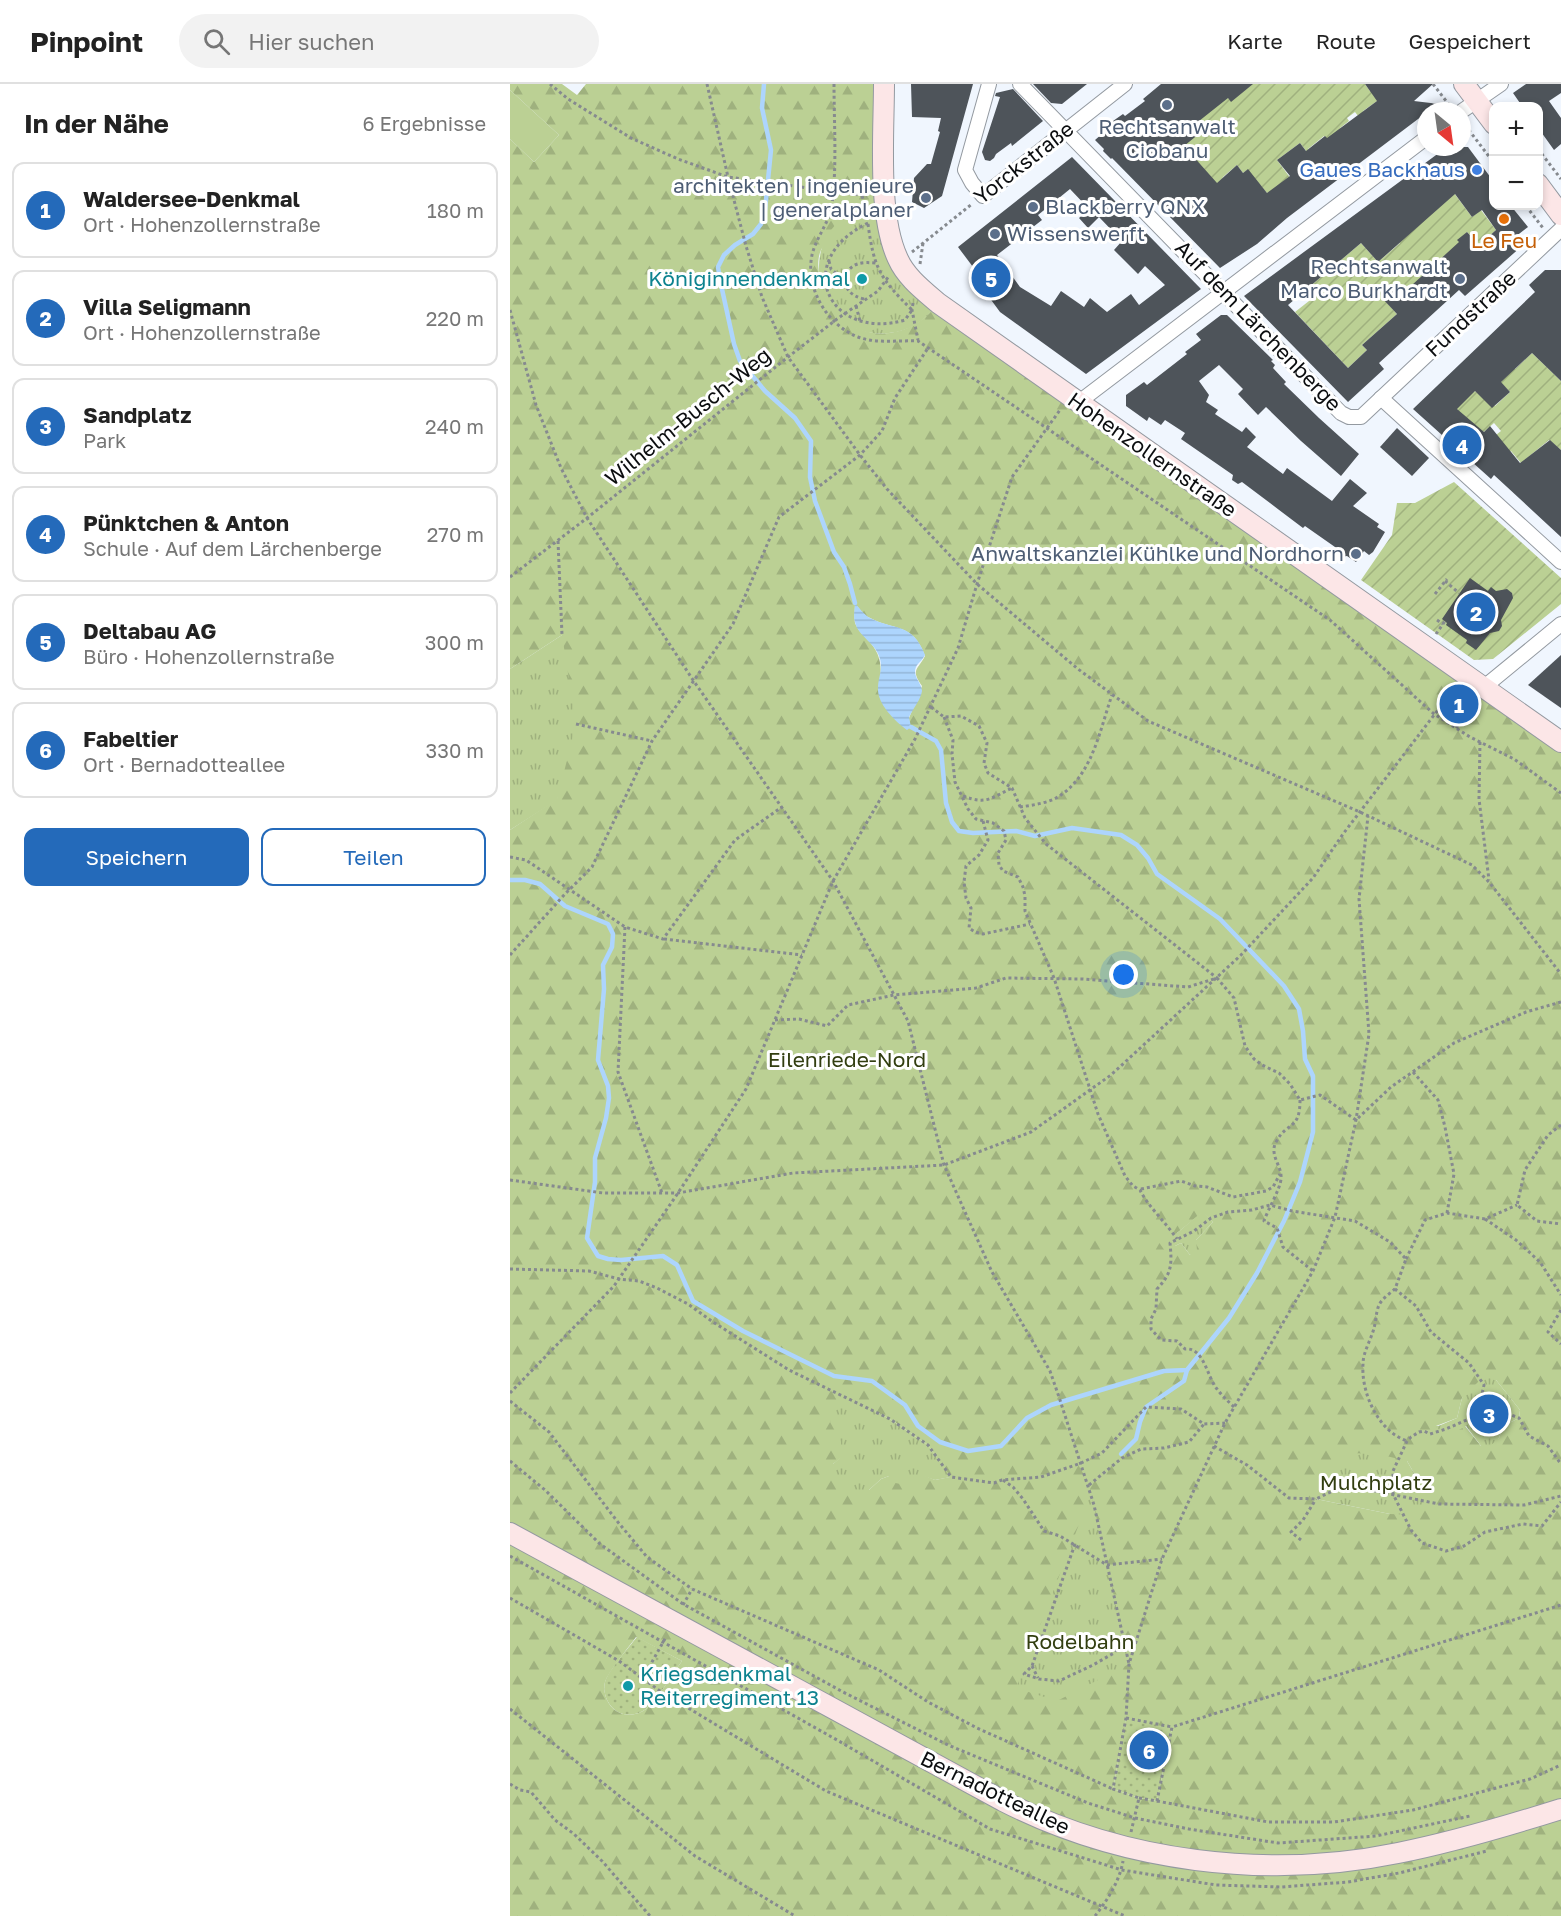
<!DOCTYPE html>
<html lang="de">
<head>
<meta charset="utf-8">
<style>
	body { margin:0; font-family:"Golos Text",sans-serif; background:#f2f2f2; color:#222 }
	.controls { position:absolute; right:18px; top:18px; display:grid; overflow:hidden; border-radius:12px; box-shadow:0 3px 9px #0003 }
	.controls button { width:54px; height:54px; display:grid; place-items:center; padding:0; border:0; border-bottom:2px solid #e0e0e0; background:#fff; color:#222; font:30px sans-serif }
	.compass { position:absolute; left:907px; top:18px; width:54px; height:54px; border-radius:50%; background:#fff; box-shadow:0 3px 9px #0003; rotate:151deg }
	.you { position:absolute; left:614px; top:891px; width:21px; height:21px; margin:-15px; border:4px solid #fff; border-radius:50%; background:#1a73e8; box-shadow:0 0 0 9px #1a73e833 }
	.badge { display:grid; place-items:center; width:39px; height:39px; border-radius:50%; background:#246aba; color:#fff; font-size:20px; font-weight:700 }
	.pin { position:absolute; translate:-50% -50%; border:3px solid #fff; box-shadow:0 2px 6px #0006 }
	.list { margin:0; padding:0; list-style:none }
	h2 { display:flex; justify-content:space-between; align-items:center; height:78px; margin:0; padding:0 24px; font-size:26px }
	h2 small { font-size:20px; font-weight:400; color:#767676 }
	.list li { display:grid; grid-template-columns:39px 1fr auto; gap:18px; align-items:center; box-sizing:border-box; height:96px; margin:0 12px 12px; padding:0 12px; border:2px solid #e0e0e0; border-radius:12px }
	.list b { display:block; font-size:22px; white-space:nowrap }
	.list p { margin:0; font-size:20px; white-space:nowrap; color:#767676 }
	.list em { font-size:20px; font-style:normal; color:#767676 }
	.actions { display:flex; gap:12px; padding:18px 24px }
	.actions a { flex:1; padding:14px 0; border:2px solid #246aba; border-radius:12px; text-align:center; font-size:21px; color:#246aba }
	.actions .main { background:#246aba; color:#fff }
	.icon { flex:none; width:33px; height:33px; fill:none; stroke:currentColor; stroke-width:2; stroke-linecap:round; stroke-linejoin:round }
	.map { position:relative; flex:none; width:1051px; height:1832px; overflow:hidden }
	header { display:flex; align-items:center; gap:36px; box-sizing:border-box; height:84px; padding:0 30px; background:#fff; border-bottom:2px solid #e0e0e0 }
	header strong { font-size:28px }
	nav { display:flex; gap:33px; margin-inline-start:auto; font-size:21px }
	.search { width:420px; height:54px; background:#f2f2f2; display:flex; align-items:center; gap:15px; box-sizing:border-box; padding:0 21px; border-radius:33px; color:#767676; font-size:22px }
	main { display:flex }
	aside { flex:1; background:#fff }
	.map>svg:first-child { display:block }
	.grass { fill:url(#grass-dots) }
	.forest { fill:url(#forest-firs); fill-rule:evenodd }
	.park { fill:url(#park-tufts) }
	.garden { fill:url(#garden-furrows) }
	.pitch { fill:#bbd094 }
	.water { fill:url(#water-rules) }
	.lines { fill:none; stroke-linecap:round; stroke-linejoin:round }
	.stream { stroke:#add5fd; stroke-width:4.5 }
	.building { fill:#4e545a; fill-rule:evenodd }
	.street-casing { stroke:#9399a0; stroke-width:16 }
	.secondary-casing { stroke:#9399a0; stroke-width:22 }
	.path { stroke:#868a8f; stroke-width:3; stroke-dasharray:3 3; stroke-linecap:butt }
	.street { stroke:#fff; stroke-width:14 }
	.secondary { stroke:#fce6e7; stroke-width:20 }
	.service-dot { fill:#5c6f8a; stroke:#fff; stroke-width:2 }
	.shop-dot { fill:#3f7fe0; stroke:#fff; stroke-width:2 }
	.food-dot { fill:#e8710a; stroke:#fff; stroke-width:2 }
	.culture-dot { fill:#0f9aa8; stroke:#fff; stroke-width:2 }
	.labels { text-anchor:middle; stroke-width:6; stroke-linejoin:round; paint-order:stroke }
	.service-label { font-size:21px; fill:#4e5e75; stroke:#fff; text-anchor:end }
	.street-label { font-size:21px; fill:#0b0d0f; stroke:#fff }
	.shop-label { font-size:21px; fill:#366cbe; stroke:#fff; text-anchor:end }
	.food-label { font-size:21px; fill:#c56008; stroke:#fff }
	.culture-label { font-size:21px; fill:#0d838f; stroke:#fff; text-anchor:end }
	.park-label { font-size:21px; fill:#323e10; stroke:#fff }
</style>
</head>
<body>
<header>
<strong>Pinpoint</strong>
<div class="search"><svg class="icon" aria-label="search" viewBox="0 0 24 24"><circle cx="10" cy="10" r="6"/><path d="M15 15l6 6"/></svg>Hier suchen</div>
<nav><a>Karte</a><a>Route</a><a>Gespeichert</a></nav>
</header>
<main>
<aside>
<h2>In der Nähe<small>6 Ergebnisse</small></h2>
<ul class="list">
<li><span class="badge">1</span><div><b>Waldersee-Denkmal</b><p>Ort · Hohenzollernstraße</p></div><em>180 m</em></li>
<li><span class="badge">2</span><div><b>Villa Seligmann</b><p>Ort · Hohenzollernstraße</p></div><em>220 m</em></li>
<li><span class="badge">3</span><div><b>Sandplatz</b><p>Park</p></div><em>240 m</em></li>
<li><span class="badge">4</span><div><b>Pünktchen &amp; Anton</b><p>Schule · Auf dem Lärchenberge</p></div><em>270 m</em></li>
<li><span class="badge">5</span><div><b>Deltabau AG</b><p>Büro · Hohenzollernstraße</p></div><em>300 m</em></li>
<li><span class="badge">6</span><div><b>Fabeltier</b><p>Ort · Bernadotteallee</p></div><em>330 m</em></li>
</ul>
<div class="actions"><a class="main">Speichern</a><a>Teilen</a></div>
</aside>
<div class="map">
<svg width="1051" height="1832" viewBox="0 0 1051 1832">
	<defs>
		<pattern id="grass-dots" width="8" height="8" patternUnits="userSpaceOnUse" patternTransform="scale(1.5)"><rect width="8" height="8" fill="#bbd094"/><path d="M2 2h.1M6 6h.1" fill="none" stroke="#9fb17e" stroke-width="1.8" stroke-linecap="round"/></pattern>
		<pattern id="forest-firs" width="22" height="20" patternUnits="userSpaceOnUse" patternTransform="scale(1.5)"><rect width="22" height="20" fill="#bbd094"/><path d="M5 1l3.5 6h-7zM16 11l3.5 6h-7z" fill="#9fb17e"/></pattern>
		<pattern id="park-tufts" width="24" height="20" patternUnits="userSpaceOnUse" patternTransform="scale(1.5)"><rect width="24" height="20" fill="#bbd094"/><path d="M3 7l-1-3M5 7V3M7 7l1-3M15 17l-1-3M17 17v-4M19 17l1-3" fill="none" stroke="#9fb17e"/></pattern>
		<pattern id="garden-furrows" width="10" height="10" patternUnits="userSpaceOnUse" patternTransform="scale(1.5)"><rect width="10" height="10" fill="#bbd094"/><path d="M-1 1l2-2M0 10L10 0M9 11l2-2" fill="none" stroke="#9fb17e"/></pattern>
		<pattern id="water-rules" width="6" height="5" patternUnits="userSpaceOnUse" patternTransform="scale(1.5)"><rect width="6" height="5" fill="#add5fd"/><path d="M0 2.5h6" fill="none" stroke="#94b6d8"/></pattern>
	</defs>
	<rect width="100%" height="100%" fill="#f0f6fe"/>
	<g class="grass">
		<path d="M 127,1553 L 172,1577 C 163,1589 147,1617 136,1625 C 128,1631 119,1632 110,1629 C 99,1624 92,1610 95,1598 C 98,1587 119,1563 127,1553 Z"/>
		<path d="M 616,1634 L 662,1643 L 647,1717 L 629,1714 L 603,1705 Z"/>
	</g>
	<path class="forest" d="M 0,0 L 52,0 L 67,11 L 76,0 L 374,0 L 375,120 C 348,122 342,128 325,148 C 321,154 314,160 311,166 C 307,175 308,185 310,194 C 320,255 392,269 428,219 L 1051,658 L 1051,1832 L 0,1832 L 0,746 L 47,715 L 52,551 L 0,585 L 0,55 L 24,78 L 49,51 L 0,6 ZM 345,520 C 349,524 353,530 358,533 C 383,547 403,538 415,572 C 408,586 400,585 412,602 L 399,634 L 368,605 C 373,585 372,570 357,555 C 352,550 348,546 345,539 C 344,533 345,526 345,520 ZM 693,1128 L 703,1138 L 686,1156 L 680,1171 L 671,1159 L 665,1162 L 667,1149 ZM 986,1296 L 1010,1326 L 1009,1334 L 993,1342 L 989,1354 L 971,1362 L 955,1342 L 926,1342 L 947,1334 L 952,1314 ZM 334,1312 L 380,1335 L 418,1361 L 440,1393 L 425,1396 L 413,1391 L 379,1392 L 371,1395 L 359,1406 L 323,1380 L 332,1373 ZM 897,1377 L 908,1396 L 880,1430 L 806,1415 ZM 126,1553 L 172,1577 C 163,1589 146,1618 136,1625 C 128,1631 119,1632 110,1629 C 99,1625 92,1610 95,1598 C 98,1588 119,1563 126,1553 ZM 616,1635 L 662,1644 L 647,1717 L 629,1714 L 603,1705 Z"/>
	<g class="park">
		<path d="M 375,120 L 379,152 L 428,219 C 415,237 400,247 379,249 C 296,259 277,126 375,120 Z"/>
		<path d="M 52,551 L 66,640 L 47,716 L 0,746 L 0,585 Z"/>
		<path d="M 693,1127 L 703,1138 L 686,1156 L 687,1166 L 680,1171 L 671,1159 L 665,1162 L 662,1177 L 648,1157 L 667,1149 Z"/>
		<path d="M 974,1292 L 986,1296 L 1010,1326 L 1009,1334 L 993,1342 L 989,1354 L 980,1362 L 971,1362 L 956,1342 L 938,1352 L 926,1343 L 947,1334 L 952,1314 Z"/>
		<path d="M 334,1311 L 380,1335 L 418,1361 L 441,1393 L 425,1396 L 413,1392 L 397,1401 L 385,1399 L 379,1392 L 371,1395 L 359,1406 C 339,1406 332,1406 319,1391 L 323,1380 L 331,1373 L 331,1358 L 320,1338 Z"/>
		<path d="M 840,1369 L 868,1370 L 897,1377 L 908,1396 L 928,1415 L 907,1431 L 880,1430 L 806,1415 L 815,1384 Z"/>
		<path d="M 581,1409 L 619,1580 L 547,1617 L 506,1604 Z"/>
	</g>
	<g class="garden">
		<path d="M 706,0 L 721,17 L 740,2 L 739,0 L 855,0 L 860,7 L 870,0 L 870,15 L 853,27 L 852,37 L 845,28 L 837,34 L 839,37 L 830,44 L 833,48 L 818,56 L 814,52 L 798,65 L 800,72 L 790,59 L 767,76 L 787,103 L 757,109 L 737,86 L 733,89 L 727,81 L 713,93 L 709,102 L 632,49 L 680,37 Z"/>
		<path d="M 944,109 L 962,133 L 971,126 L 986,146 L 969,161 L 957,148 L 950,159 L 913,190 L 896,220 L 881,204 L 871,212 L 887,230 L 852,261 L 857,266 L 838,284 L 785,228 L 799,217 L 792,209 L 851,159 L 868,178 L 890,159 L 874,137 Z"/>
		<path d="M 1022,269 L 1051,297 L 1051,366 L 1039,356 L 1011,379 L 1001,367 L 995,371 L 982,354 L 991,347 L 984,339 L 974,348 L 953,336 L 943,318 L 965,307 L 985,322 L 1000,308 L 991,299 L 989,301 L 1001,282 L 1005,285 Z"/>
		<path d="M 944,398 L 1051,494 L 1051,520 L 983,575 L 964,576 L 851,496 L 882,451 L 887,419 L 905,419 Z"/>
	</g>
	<path class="pitch" d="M 0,6 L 49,51 L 24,78 L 0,55 Z"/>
	<path class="water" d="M 345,519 C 349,524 353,529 358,533 C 383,547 402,537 415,571 C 412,577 408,579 406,583 C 402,592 412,599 412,607 C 411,615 403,625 399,633 L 401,643 L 397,646 C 385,637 367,620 368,604 C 368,593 374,584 369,572 C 364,558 348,552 345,538 C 343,532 345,524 345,519 Z"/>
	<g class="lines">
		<g class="stream">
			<path d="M 254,0 L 252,24 L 261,66 L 255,126 L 251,140 L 243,150 L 225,161 L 214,171 L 208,183 L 210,196 L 224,260 L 230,277 L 255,307 L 285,334 L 301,357 L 300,393 L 305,417 L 324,468 L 334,483 L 340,500 L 345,519"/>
			<path d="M 0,796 L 15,796 L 30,800 L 55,822 L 98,840 L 103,850 L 102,863 L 93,881 L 94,905 L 88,976 L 98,1002 L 99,1014 L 96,1034 L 85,1074 L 85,1098 L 77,1154 L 88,1172 L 98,1175 L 111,1176 L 153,1172 L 167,1181 L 183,1217 L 233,1247 L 324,1292 L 362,1297 L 395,1321 L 408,1342 L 430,1358 L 458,1367 L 491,1362 L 517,1334 L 541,1321 L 654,1287 L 677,1286 L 719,1234 L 747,1189 L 774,1137 L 790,1098 L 803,1048 L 803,992 L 795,975 L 793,947 L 789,925 L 774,902 L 710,835 L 647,790 L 638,774 L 627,761 L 611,751 L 562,744 L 525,752 L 506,747 L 463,749 L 449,747 L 442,738 L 436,719 L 431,666 L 426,657 L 401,643"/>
			<path d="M 611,1370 L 626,1355 L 630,1338 L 636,1323 L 674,1297 L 677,1286"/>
		</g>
	</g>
	<g class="building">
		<path d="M 401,0 L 463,0 L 432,112 L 414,124 L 402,118 L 404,94 L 417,80 L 421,80 L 430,48 L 428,47 L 431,34 L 402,33 Z"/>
		<path d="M 523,0 L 577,0 L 552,20 L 541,19 Z"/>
		<path d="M 651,0 L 743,0 L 721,18 L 718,14 L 684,41 L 690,49 L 674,62 L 707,99 L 727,81 L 733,89 L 738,85 L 757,109 L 780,92 L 767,76 L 790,59 L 796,67 L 815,52 L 817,54 L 867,17 L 855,0 L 923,0 L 904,17 L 929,20 L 919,27 L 916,27 L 916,29 L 777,134 L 747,160 L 710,184 L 602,74 L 601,75 L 593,67 L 594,65 L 585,56 L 600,43 L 598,42 L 603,37 L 613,30 L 615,32 L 635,17 L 633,15 Z"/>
		<path d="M 1016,0 L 1051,0 L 1051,9 L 1039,17 L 1051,34 L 1051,60 L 1044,66 L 1029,45 L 1029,22 L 1012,22 L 1003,9 Z"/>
		<path d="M 503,5 L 533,37 L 502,62 L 501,59 L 486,70 L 484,74 L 480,77 L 475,76 L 472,68 L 490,13 L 485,12 L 486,9 Z"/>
		<path d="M 937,63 L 958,63 L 984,98 L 984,122 L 1001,122 L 1018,143 L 1005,153 L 1012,162 L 955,212 L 949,206 L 869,279 L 874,285 L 838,318 L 734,212 ZM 945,110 L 962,133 L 972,126 L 986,146 L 969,161 L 957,148 L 947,156 L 949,158 L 890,212 L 881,203 L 871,213 L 887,230 L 852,261 L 857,266 L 838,284 L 778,221 L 851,159 L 868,178 Z"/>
		<path d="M 562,73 L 691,205 L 576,290 L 490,228 L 462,190 L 466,187 L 448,163 ZM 560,105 L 579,125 L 569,134 L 578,144 L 589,133 L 612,157 L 604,166 L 628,190 L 635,182 L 655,201 L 629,221 L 621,210 L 597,228 L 580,214 L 574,223 L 551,207 L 541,222 L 510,203 L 487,171 L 532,136 L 528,131 Z"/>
		<path d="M 1035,186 L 1051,186 L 1051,297 L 1022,269 L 991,298 L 1000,308 L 982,324 L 965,307 L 947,325 L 974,348 L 980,342 L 1010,379 L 1040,356 L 1051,366 L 1051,453 L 984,391 L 981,395 L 903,325 L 1025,208 L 1019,201 Z"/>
		<path d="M 711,231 L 717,231 L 763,276 L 761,277 L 765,281 L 763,284 L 776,298 L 774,300 L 809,334 L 849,370 L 831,392 L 791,357 L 756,323 L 748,331 L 728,310 L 733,305 L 709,281 L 689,297 L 699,311 L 696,318 L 708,326 L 705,330 L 732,348 L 736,343 L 746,353 L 737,363 L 773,390 L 777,384 L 822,417 L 840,395 L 857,409 L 843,422 L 869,440 L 867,443 L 875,448 L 863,468 L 859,471 L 854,467 L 846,478 L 837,472 L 826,474 L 825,463 L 795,442 L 793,444 L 732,398 L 728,400 L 722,396 L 723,391 L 671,355 L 675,349 L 655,336 L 651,341 L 639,333 L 637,337 L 616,322 L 616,311 L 634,298 L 637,301 L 677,270 L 675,268 L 691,256 L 686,250 Z"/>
		<path d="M 887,344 L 919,374 L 902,392 L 870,363 Z"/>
		<path d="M 960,494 L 978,507 L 981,503 L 986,507 L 997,505 L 1002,509 L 1003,514 L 991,536 L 992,542 L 989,547 L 980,549 L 966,566 L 956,559 L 957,556 L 936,541 L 937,539 L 932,535 Z"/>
		<path d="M 1051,571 L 1051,624 L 1018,601 Z"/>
	</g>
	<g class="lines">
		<defs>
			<g id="street">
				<path d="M 479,0 L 455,86 L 462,99 L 473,112 L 615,0"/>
				<path d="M 510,0 L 831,329 L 839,333 L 851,333 L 1051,145"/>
				<path d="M 952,27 L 991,0"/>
				<path d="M 871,314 L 1051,478"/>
				<path d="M 569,318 L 916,54"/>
				<path d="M 973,604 L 1051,540"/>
			</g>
			<g id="secondary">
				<path d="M 374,0 C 374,49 367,131 388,175 C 396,193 413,206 428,219 L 1051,658"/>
				<path d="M 954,0 L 984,40"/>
				<path d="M 1028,100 L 1051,131"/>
				<path d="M 0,1449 L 493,1717 C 612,1778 757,1796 888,1769 C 944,1758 997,1742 1051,1725"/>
			</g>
		</defs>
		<use href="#street" class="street-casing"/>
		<use href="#secondary" class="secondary-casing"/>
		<g class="path">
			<path d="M 40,0 L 58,15 L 121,54 L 168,75 L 218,93 L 357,112"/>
			<path d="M 197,0 L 218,93 L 236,162 L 252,213 L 278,273 L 350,371 L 377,405 L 467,500 L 568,585 L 638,637 L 850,728 L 962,781 L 979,798 L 1051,890"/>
			<path d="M 324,0 C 324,38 327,83 322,120 C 320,138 306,153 302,171 C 295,204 317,241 348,253 C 367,260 388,256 408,257 L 820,536 L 924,630 L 960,653 L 1004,675 L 1051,709"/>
			<path d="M 923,0 L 940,22"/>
			<path d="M 955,41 L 984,79"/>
			<path d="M 1028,65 L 1051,95"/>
			<path d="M 352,112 L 357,127"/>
			<path d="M 1016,122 L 1033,144"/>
			<path d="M 358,139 C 280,177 319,258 395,236 L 402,226"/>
			<path d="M 358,140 C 364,185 370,194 402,226"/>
			<path d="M 402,168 L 462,120"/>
			<path d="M 319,177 L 321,185 L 334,196"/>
			<path d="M 410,180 L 413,159"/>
			<path d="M 354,215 C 341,212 334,205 335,191 C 343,178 352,178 366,179"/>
			<path d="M 403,219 L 402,226 L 408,256"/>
			<path d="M 346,222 L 350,237"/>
			<path d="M 0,226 L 26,321 L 51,384 L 77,434 L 183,596 L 323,797 L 398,937 L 434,1081 L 482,1188 L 540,1287 L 549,1313 L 584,1421 L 619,1580"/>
			<path d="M 48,457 L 52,551"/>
			<path d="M 0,493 L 77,434 L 278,273 L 327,235 L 368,207 L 379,192"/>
			<path d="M 935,497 L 949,509"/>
			<path d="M 925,510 L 937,495"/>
			<path d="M 927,536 L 933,540"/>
			<path d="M 926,550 L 935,537"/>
			<path d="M 421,623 L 434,633 L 451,632 L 469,642 L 477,659 L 474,679 L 478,689 L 502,704 L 515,734 L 536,760 L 707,894"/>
			<path d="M 434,633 L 443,656 L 442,670 L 445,698 L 458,725 L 466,735 L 483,739 L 494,747 L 496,756 L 488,769 L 489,781 L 493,787 L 508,793 L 513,803 L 515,812 L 515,827 L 544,894 L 588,1030 L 615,1092 L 623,1102 L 630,1106 C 637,1121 657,1140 667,1155"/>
			<path d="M 66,640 L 142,657"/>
			<path d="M 946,644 L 966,620"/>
			<path d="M 970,658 L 969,715 L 979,796"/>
			<path d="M 453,712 C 477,721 481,714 502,704"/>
			<path d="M 510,723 C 523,721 540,719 551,711 C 583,689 590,645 602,611"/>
			<path d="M 473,737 L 478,756 L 469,771 L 456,782 L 454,798 L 456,814 L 461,824 L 459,844 L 465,848 L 473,850 L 520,840"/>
			<path d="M 0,773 L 16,776 L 115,843 L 153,855 L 225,756 L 272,723"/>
			<path d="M 115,843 L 108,988 L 152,1109"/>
			<path d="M 154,855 L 292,871"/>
			<path d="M 0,871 L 55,810 L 82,783 L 142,657 L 223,540 L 269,433 L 350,371 L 372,347 L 385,314 L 418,264"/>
			<path d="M 265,936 L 289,935 L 317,942 L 338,921 L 384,911 L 466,904 L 496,894 L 572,895 L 678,903 L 707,894 L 724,914 L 735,962 L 744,975 L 752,981 L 769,989 L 780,1000 L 790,1016 L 810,1011 L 846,1036 L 881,1003 L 944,959 L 1016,928 L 1051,918"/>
			<path d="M 903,988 L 928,1016 L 935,1043 L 944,1090 L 937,1129"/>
			<path d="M 790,1016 C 790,1047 777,1037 766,1058 C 759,1071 772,1082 771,1094 C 771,1104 758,1125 754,1137 L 767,1144 L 773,1163 L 803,1187"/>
			<path d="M 1051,1041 L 1038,1051 L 1015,1086 L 1007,1121 L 1027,1137 L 1051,1140"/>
			<path d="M 0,1096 L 93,1109 L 168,1109 L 283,1089 L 434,1081 L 521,1048 L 601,991 L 731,871 L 803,794 L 833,750 L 944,605"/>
			<path d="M 631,1105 L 671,1097 L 685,1102 L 697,1103 L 723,1113 L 756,1107 L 763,1103 L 770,1090"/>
			<path d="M 975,1135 L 1006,1156 L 1030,1178 L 1051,1211"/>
			<path d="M 896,1175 L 915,1136 L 937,1129 L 975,1135 L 1007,1121"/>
			<path d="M 0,1185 L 79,1187 L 109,1195 L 129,1197 L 147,1204 L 178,1220 L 203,1238 L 279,1286 L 380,1335 L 418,1361 L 441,1393 L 484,1399 L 492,1396 L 531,1393 L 571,1379 L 592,1369 L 636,1323 L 671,1325 L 694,1340 L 715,1339"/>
			<path d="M 885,1205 C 880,1209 872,1215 869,1221 C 866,1228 866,1237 864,1244 C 861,1256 853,1268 853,1280 C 851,1309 868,1347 897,1357"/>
			<path d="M 1051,1226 L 1038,1248 L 1051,1260"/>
			<path d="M 0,1309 L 104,1202 L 168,1109 L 236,1005 L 323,797 L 405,655 L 448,564 L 467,500 L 502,393 L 550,326"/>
			<path d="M 0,1317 L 39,1348 L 107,1437 L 137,1473 L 182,1505 L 369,1586 L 418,1618 L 467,1644 L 603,1705"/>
			<path d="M 724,1323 C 718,1317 712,1312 707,1305 C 697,1293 694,1263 675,1265 L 667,1257 L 651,1256 L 641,1245 L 641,1235 L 646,1225 L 647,1205 C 662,1189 662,1181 660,1159 L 684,1147 L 701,1134 L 718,1128 L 742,1126 L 760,1121 L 782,1127 L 845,1137 L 880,1158 L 896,1175 L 885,1205 L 906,1222 L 921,1248 L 959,1279 L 974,1301 L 970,1319 L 1009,1334 L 1019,1352 L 1038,1362 L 1051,1380"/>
			<path d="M 984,1324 L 936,1345 L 920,1350 L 914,1347 L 909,1348 L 901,1353 L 897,1357 L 883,1387 L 883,1410 L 901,1446 L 912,1459 L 936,1467 L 954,1462 L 975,1448 L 1013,1440 L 1032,1442 L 1051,1418"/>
			<path d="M 704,1362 L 737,1381 L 779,1414 L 806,1415 L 835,1401 L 929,1420 L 1014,1421 L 1051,1412"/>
			<path d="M 0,1377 L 35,1406 L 90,1460 L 173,1520 L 333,1608 L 438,1661 L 578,1719 L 625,1734 L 679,1745 L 768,1759 L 866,1752 L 960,1732"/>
			<path d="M 493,1396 L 503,1403 L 513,1415 L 534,1447 L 550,1452 L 597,1481 L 652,1475"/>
			<path d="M 579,1401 L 612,1374 L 631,1365 L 654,1364 L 679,1358 L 694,1340"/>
			<path d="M 791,1456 L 781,1448 L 793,1436 L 806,1415"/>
			<path d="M 565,1460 L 522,1582 L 514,1590 L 529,1595 L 549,1597 L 583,1581 L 604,1569 L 613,1557"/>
			<path d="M 0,1472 L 327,1656 L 480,1745 L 612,1786 L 706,1801 L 771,1803 L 838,1798 L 889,1789 L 977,1767"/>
			<path d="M 0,1514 L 109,1577 L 150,1607 L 316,1707 L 615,1832"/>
			<path d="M 173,1521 L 182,1505"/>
			<path d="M 522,1582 L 528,1594"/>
			<path d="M 133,1594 L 156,1553"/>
			<path d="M 0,1625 L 185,1772 L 285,1832"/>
			<path d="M 616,1634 L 662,1643"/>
			<path d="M 0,1700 L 10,1706 L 21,1708 L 45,1736 L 64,1750 L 92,1777 L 140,1832"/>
			<path d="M 629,1714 L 647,1717 L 662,1643 L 1051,1521"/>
			<path d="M 647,1717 L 758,1738 L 824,1738 L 903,1726 L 1020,1695 L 1051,1681"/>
			<path d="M 621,1748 L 629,1714 L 603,1705 L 616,1634 L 619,1580 L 652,1475 L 715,1339 L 803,1187 L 825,1133 L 846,1036 L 859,950 L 849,815 L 858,732"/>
			<path d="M 585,1832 C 597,1817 610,1796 613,1777"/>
		</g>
		<use href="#street" class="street"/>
		<use href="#secondary" class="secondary"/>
	</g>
	<g class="service-dot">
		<circle cx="657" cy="21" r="6"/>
		<circle cx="416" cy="114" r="6"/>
		<circle cx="523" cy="123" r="6"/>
		<circle cx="485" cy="150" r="6"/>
		<circle cx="950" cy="195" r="6"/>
		<circle cx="846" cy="470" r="6"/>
	</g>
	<circle class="shop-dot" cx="967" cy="86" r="6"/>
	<circle class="food-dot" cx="994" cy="135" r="6"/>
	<g class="culture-dot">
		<circle cx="352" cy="195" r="6"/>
		<circle cx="118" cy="1602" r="6"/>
	</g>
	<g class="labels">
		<g class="service-label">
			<text x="657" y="50" text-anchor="middle">Rechtsanwalt<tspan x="657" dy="24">Ciobanu</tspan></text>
			<text x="404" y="109">architekten | ingenieure<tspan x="404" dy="24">| generalplaner</tspan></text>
			<text x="535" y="130" text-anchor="start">Blackberry QNX</text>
			<text x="497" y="157" text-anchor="start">Wissenswerft</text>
			<text x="938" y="190">Rechtsanwalt<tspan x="938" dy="24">Marco Burkhardt</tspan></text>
			<text x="834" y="477">Anwaltskanzlei Kühlke und Nordhorn</text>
		</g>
		<g class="street-label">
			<text transform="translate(514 79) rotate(-38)" y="7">Yorckstraße</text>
			<text transform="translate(961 230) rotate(-43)" y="7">Fundstraße</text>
			<text transform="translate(748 242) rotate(46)" y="7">Auf dem Lärchenberge</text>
			<text transform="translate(178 333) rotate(-39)" y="7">Wilhelm-Busch-Weg</text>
			<text transform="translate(642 371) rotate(35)" y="7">Hohenzollernstraße</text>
			<text transform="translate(485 1709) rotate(26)" y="7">Bernadotteallee</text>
		</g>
		<g class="shop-label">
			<text x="955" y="93">Gaues Backhaus</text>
		</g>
		<g class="food-label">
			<text x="994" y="164">Le Feu</text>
		</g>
		<g class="culture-label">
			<text x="340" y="202">Königinnendenkmal</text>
			<text x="130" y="1597" text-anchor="start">Kriegsdenkmal<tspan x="130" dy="24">Reiterregiment 13</tspan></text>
		</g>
		<g class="park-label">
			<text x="337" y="983">Eilenriede-Nord</text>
			<text x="866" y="1406">Mulchplatz</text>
			<text x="570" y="1565">Rodelbahn</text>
		</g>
	</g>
</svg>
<div class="controls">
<button>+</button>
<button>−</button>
</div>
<svg class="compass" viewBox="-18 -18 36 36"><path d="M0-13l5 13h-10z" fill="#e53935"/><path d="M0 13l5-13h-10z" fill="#767676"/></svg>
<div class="you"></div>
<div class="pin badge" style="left:949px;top:620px">1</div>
<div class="pin badge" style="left:966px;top:528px">2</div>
<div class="pin badge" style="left:979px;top:1330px">3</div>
<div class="pin badge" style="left:952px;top:361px">4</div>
<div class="pin badge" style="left:481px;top:194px">5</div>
<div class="pin badge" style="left:639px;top:1666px">6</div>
</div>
</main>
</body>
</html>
